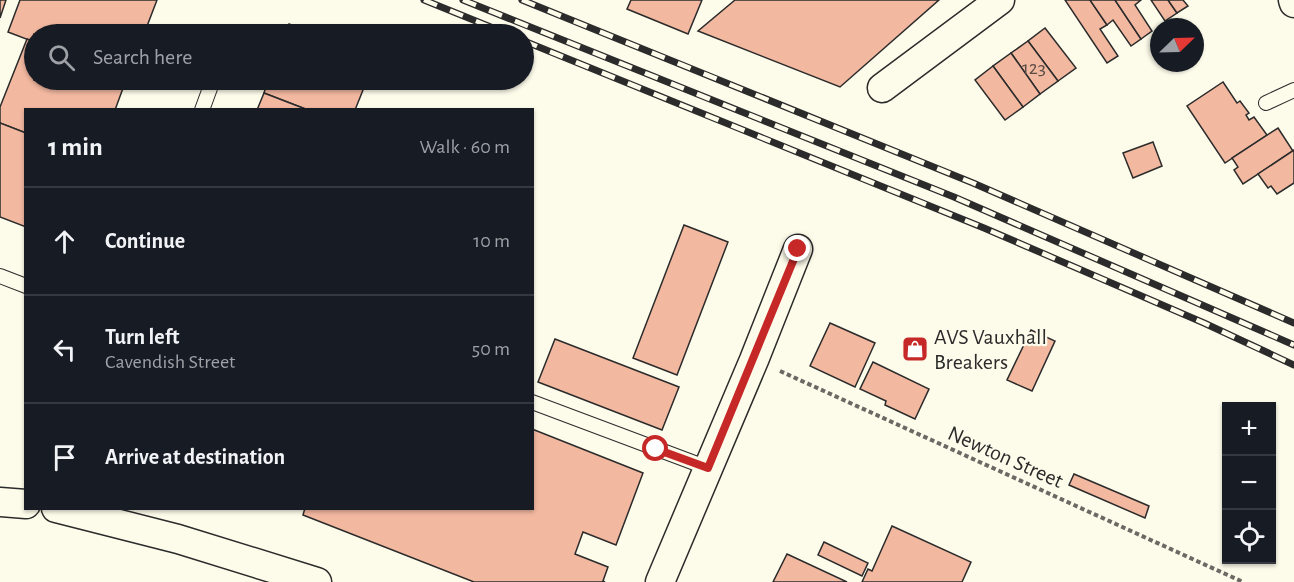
<!DOCTYPE html>
<html lang="en">
<head>
<meta charset="utf-8">
<style>
	body { margin:0; font-family:"Alegreya Sans",sans-serif; background:#242831; color:#f1f3f6 }
	.controls { position:absolute; right:18px; bottom:18px; display:grid; overflow:hidden; border-radius:0px; box-shadow:0 2px 4px #0004 }
	.controls button { width:54px; height:54px; display:grid; place-items:center; padding:0; border:0; border-bottom:2px solid #363941; background:#171b24; color:#f1f3f6; font:30px sans-serif }
	.compass { position:absolute; left:1150px; top:18px; width:54px; height:54px; border-radius:50%; background:#171b24; box-shadow:0 2px 4px #0004; rotate:67deg }
	.stop { position:absolute; width:18px; height:18px; margin:-14px; border:4px solid #c62828; border-radius:50%; background:#fff }
	.stop.end { background:#c62828; border-color:#fff; box-shadow:0 2px 6px #0008 }
	.list { margin:0; padding:0; list-style:none }
	h2 { display:flex; justify-content:space-between; align-items:center; height:78px; margin:0; padding:0 24px; font-size:26px }
	h2 small { font-size:20px; font-weight:400; color:#9ea1a6 }
	.list li { display:grid; grid-template-columns:39px 1fr auto; gap:18px; align-items:center; box-sizing:border-box; height:108px; padding:0 24px; border-top:2px solid #363941 }
	.list b { display:block; font-size:22px; white-space:nowrap }
	.list p { margin:0; font-size:20px; white-space:nowrap; color:#9ea1a6 }
	.list em { font-size:20px; font-style:normal; color:#9ea1a6 }
	.icon { flex:none; width:33px; height:33px; fill:none; stroke:currentColor; stroke-width:2; stroke-linecap:round; stroke-linejoin:round }
	.map { position:relative; flex:none; width:1294px; height:582px; overflow:hidden }
	.search { position:absolute; background:#171b24; box-shadow:0 2px 4px #0004; left:24px; top:24px; width:510px; height:66px; display:flex; align-items:center; gap:15px; box-sizing:border-box; padding:0 21px; border-radius:33px; color:#9ea1a6; font-size:22px }
	.panel { position:absolute; background:#171b24; box-shadow:0 2px 4px #0004; left:24px; top:108px; width:510px; height:402px; border-radius:0px }
	.map>svg:first-child { display:block }
	.building { fill:#f2b8a0; stroke:#2b2b2b; stroke-width:1.5 }
	.lines { fill:none; stroke-linecap:round; stroke-linejoin:round }
	.service-casing { stroke:#2b2b2b; stroke-width:16 }
	.minor-casing { stroke:#2b2b2b; stroke-width:31 }
	.path { stroke:#6a6964; stroke-width:4; stroke-dasharray:4.5 3; stroke-linecap:butt }
	.service { stroke:#fdfbea; stroke-width:14 }
	.minor { stroke:#fdfbea; stroke-width:28 }
	.rail-casing { stroke:#2b2b2b; stroke-width:7 }
	.rail { stroke:#fdfbea; stroke-width:4.5; stroke-dasharray:14; stroke-linecap:butt }
	.route { stroke:#c62828; stroke-width:8 }
	.labels { text-anchor:middle; stroke-width:4.5; stroke-linejoin:round; paint-order:stroke }
	.number-label { font-size:20px; fill:#5d4e48 }
	.poi-label { font-size:22px; fill:#2b2b2b; stroke:#fdfbea; text-anchor:start }
	.street-label { font-size:22px; fill:#2b2b2b; stroke:#fdfbea }
</style>
</head>
<body>
<div class="map">
<svg width="1294" height="582" viewBox="0 0 1294 582">
	<rect width="100%" height="100%" fill="#fdfbea"/>
	<g class="building">
		<path d="M 0,0 L 6,0 L 0,18 Z"/>
		<path d="M 20,0 L 157,0 L 144,34 L 34,34 L 34,42 L 8,32 Z"/>
		<path d="M 631,0 L 702,0 L 688,34 L 627,9 Z"/>
		<path d="M 735,0 L 939,0 L 840,87 L 698,31 Z"/>
		<path d="M 1065,0 L 1090,0 L 1107,25 L 1100,29 L 1118,56 L 1107,63 Z"/>
		<path d="M 1090,0 L 1115,0 L 1141,39 L 1131,46 L 1113,20 L 1107,25 Z"/>
		<path d="M 1115,0 L 1141,0 L 1135,5 L 1152,31 L 1141,39 Z"/>
		<path d="M 1151,0 L 1168,0 L 1177,13 L 1165,21 Z"/>
		<path d="M 1168,0 L 1183,0 L 1188,6 L 1177,13 Z"/>
		<path d="M 289,24 L 317,34 L 285,34 Z"/>
		<path d="M 1045,28 L 1076,68 L 1058,81 L 1028,41 Z"/>
		<path d="M 27,39 L 34,42 L 34,80 L 126,80 L 115,110 L 26,110 L 26,133 L 0,123 L 0,107 Z"/>
		<path d="M 1028,41 L 1058,81 L 1040,94 L 1011,53 Z"/>
		<path d="M 1011,53 L 1040,94 L 1023,107 L 993,66 Z"/>
		<path d="M 993,66 L 1023,107 L 1005,120 L 975,80 Z"/>
		<path d="M 268,80 L 367,80 L 355,110 L 308,110 L 264,93 Z"/>
		<path d="M 1223,82 L 1237,103 L 1240,101 L 1249,113 L 1246,115 L 1249,120 L 1254,117 L 1267,135 L 1225,163 L 1187,106 Z"/>
		<path d="M 264,93 L 308,110 L 257,110 Z"/>
		<path d="M 0,123 L 26,133 L 26,227 L 0,217 Z"/>
		<path d="M 1278,128 L 1293,151 L 1243,184 L 1234,170 L 1238,167 L 1232,158 Z"/>
		<path d="M 1153,142 L 1162,166 L 1133,178 L 1123,153 Z"/>
		<path d="M 1294,150 L 1294,183 L 1277,194 L 1271,186 L 1268,188 L 1258,174 Z"/>
		<path d="M 684,225 L 728,242 L 677,375 L 633,358 Z"/>
		<path d="M 830,323 L 875,343 L 855,387 L 810,366 Z"/>
		<path d="M 1031,330 L 1055,341 L 1032,391 L 1007,380 Z"/>
		<path d="M 555,339 L 679,387 L 662,430 L 538,382 Z"/>
		<path d="M 873,362 L 929,389 L 915,419 L 885,405 L 886,401 L 860,389 Z"/>
		<path d="M 532,429 L 643,473 L 616,545 L 583,532 L 575,554 L 608,567 L 603,581 L 605,582 L 474,582 L 303,515 L 305,508 L 532,508 Z"/>
		<path d="M 1074,474 L 1149,506 L 1145,518 L 1069,485 Z"/>
		<path d="M 892,526 L 971,562 L 962,582 L 862,582 L 868,569 L 872,571 Z"/>
		<path d="M 824,542 L 868,563 L 862,576 L 818,555 Z"/>
		<path d="M 787,554 L 847,582 L 773,582 Z"/>
	</g>
	<g class="lines">
		<defs>
			<g id="service">
				<path d="M 1266,103 L 1294,90"/>
				<path d="M 202,110 L 213,80"/>
				<path d="M 0,276 L 26,286"/>
				<path d="M 532,402 L 708,468"/>
			</g>
			<g id="minor">
				<path d="M 1293,0 L 1294,3"/>
				<path d="M 882,88 L 1000,0"/>
				<path d="M 0,502 L 26,504"/>
				<path d="M 56,508 L 178,539 L 317,582"/>
				<path d="M 660,582 L 754,360 L 798,249"/>
			</g>
		</defs>
		<use href="#service" class="service-casing"/>
		<use href="#minor" class="minor-casing"/>
		<path class="path" d="M 780,371 L 1243,582"/>
		<use href="#service" class="service"/>
		<use href="#minor" class="minor"/>
		<defs>
			<g id="rail">
				<path d="M 424,0 L 508,34"/>
				<path d="M 463,0 L 954,197 L 1294,345"/>
				<path d="M 522,0 L 973,183 L 1294,323"/>
				<path d="M 524,41 L 984,228 L 1204,323 L 1294,365"/>
			</g>
		</defs>
		<use href="#rail" class="rail-casing"/>
		<use href="#rail" class="rail"/>
	</g>
	<g class="lines">
		<path class="route" d="M 656,449 L 708,468 L 798,249"/>
	</g>
	<defs>
		<symbol id="shop-square" viewBox="-11 -11 22 22"><rect x="-9" y="-9" width="18" height="18" rx="4" fill="#c62828" stroke="#fdfbea"/><path d="M-5-2.5h2.3a2.7 3.5 0 0 1 5.4 0H5L5.5 6h-11ZM-1.5-2.5h3a1.5 2.3 0 0 0-3 0Z" fill="#fff"/></symbol>
	</defs>
	<g fill-rule="evenodd">
		<use href="#shop-square" x="900" y="334" width="30" height="30"/>
	</g>
	<g class="labels">
		<g class="number-label">
			<text x="1034" y="74">123</text>
		</g>
		<g class="poi-label">
			<text x="934" y="344">AVS Vauxhall<tspan x="934" dy="25">Breakers</tspan></text>
		</g>
		<g class="street-label">
			<text transform="translate(1006 456) rotate(24)" y="8">Newton Street</text>
		</g>
	</g>
</svg>
<div class="controls">
<button>+</button>
<button>−</button>
<button><svg class="icon" aria-label="locate" viewBox="0 0 24 24"><circle cx="12" cy="12" r="6"/><path d="M12 2v4M12 18v4M2 12h4M18 12h4"/></svg></button>
</div>
<svg class="compass" viewBox="-18 -18 36 36"><path d="M0-13l5 13h-10z" fill="#e53935"/><path d="M0 13l5-13h-10z" fill="#9ea1a6"/></svg>
<div class="stop" style="left:656px;top:449px"></div>
<div class="stop end" style="left:798px;top:249px"></div>
<div class="search"><svg class="icon" aria-label="search" viewBox="0 0 24 24"><circle cx="10" cy="10" r="6"/><path d="M15 15l6 6"/></svg>Search here</div>
<section class="panel">
<h2>1 min<small>Walk · 60 m</small></h2>
<ul class="list">
<li><svg class="icon" aria-label="ahead" viewBox="0 0 24 24"><path d="M12 20V5M6 11l6-6 6 6"/></svg><div><b>Continue</b></div><em>10 m</em></li>
<li><svg class="icon" aria-label="left" viewBox="0 0 24 24"><path d="M17 20v-9H6M10 6l-5 5 5 5"/></svg><div><b>Turn left</b><p>Cavendish Street</p></div><em>50 m</em></li>
<li><svg class="icon" aria-label="arrive" viewBox="0 0 24 24"><path d="M6 21V4h12l-3 4 3 4H6"/></svg><div><b>Arrive at destination</b></div></li>
</ul>
</section>
</div>
</body>
</html>
